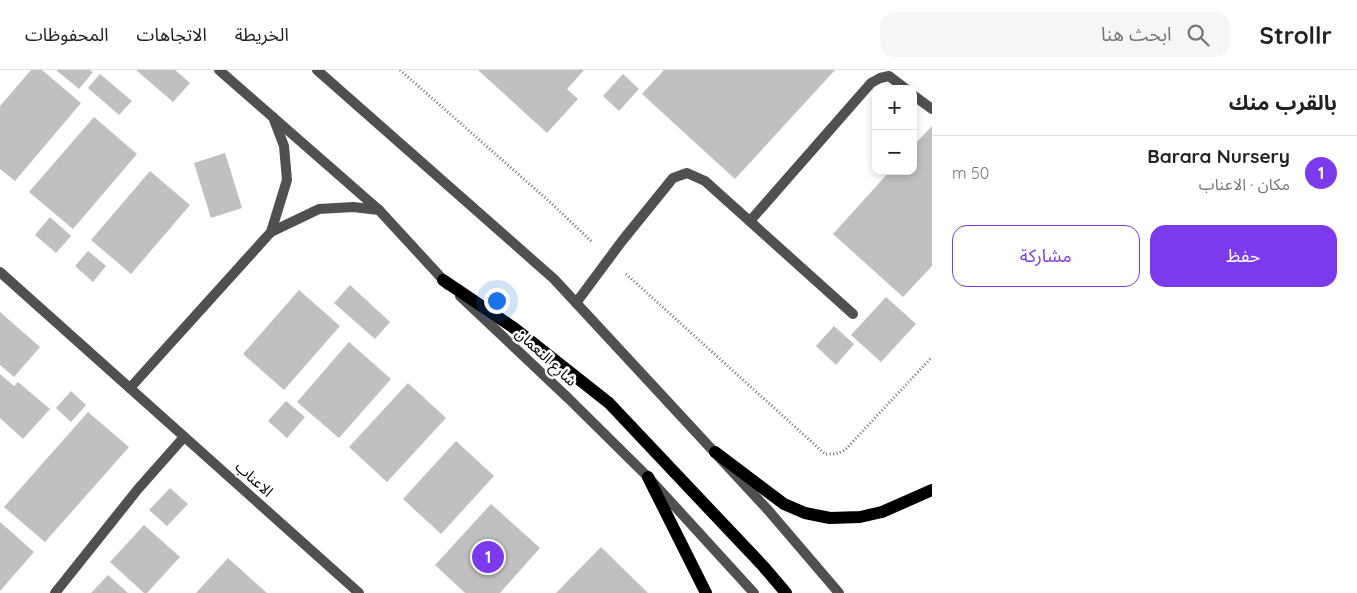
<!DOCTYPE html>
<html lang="ar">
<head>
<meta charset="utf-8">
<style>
	body { margin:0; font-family:Quicksand,"Noto Sans Arabic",sans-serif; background:#f6f6f6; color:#222; direction:rtl }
	.controls { position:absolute; right:15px; top:15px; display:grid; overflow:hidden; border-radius:10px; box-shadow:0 2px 8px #0003 }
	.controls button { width:45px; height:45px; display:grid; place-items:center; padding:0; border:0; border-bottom:1px solid #e0e0e0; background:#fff; color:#222; font:25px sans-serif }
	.you { position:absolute; left:496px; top:230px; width:18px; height:18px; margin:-12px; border:4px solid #fff; border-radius:50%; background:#1a73e8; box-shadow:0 0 0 8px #1a73e833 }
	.badge { display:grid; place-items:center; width:32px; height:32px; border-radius:50%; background:#7c3aed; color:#fff; font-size:16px; font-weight:700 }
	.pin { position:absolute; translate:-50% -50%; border:2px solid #fff; box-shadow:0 1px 5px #0006 }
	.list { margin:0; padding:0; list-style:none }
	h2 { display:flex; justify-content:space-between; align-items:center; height:65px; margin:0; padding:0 20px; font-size:21px }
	h2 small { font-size:16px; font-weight:400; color:#767676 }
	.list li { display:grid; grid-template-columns:32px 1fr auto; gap:15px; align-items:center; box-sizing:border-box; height:75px; padding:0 20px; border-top:1px solid #e0e0e0 }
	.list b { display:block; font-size:19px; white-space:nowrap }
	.list p { margin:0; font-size:16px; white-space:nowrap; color:#767676 }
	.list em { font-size:16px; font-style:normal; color:#767676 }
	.actions { display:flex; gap:10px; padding:15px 20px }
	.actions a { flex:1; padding:11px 0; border:1px solid #7c3aed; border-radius:15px; text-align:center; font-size:18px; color:#7c3aed }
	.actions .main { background:#7c3aed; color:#fff }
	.icon { flex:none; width:28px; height:28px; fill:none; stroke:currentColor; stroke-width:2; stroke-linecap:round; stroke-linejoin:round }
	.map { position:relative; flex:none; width:932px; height:523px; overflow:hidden; direction:ltr }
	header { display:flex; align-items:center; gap:30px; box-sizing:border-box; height:70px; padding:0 25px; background:#fff; border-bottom:1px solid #e0e0e0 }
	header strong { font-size:24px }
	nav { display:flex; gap:28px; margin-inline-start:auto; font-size:18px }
	.search { width:350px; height:45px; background:#f6f6f6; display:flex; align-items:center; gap:12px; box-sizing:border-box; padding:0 18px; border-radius:15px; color:#767676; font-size:19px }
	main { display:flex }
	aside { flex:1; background:#fff }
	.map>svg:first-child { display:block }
	.building { fill:#c0c0c0 }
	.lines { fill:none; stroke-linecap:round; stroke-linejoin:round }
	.path { stroke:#727272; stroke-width:3; stroke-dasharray:1 2.5; stroke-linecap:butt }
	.service { stroke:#505050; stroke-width:10 }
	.minor { stroke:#505050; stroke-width:10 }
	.tertiary { stroke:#505050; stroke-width:10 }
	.primary { stroke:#000; stroke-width:12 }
	.labels { text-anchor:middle; stroke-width:5; stroke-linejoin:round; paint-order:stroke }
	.street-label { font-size:15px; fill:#000; stroke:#fff }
</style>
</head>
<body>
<header>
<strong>Strollr</strong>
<div class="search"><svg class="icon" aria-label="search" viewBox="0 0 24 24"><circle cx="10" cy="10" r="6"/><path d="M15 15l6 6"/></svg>ابحث هنا</div>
<nav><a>الخريطة</a><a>الاتجاهات</a><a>المحفوظات</a></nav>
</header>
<main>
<aside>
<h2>بالقرب منك<small></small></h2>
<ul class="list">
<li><span class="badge">1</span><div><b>Barara Nursery</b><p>مكان · الاعناب</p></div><em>50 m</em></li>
</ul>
<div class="actions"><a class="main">حفظ</a><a>مشاركة</a></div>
</aside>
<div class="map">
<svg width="932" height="523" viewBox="0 0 932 523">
	<rect width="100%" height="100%" fill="#fff"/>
	<g class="building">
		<path d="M 31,0 L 42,0 L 81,33 L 15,111 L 0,99 L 0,36 Z"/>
		<path d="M 56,0 L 90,0 L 93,2 L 79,19 Z"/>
		<path d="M 136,0 L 175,0 L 190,13 L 173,32 Z"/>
		<path d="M 478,0 L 584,0 L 567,19 L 578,29 L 547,63 Z"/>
		<path d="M 664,0 L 835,0 L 735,109 L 642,24 Z"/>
		<path d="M 100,4 L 132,31 L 119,45 L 88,18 Z"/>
		<path d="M 623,4 L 639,19 L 619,41 L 603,26 Z"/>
		<path d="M 94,47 L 137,84 L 73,159 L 29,122 Z"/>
		<path d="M 932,56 L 932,196 L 903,227 L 833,164 L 890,101 L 913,101 L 913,76 Z"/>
		<path d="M 225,83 L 242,138 L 211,148 L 194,93 Z"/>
		<path d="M 150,101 L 190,135 L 131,204 L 91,170 Z"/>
		<path d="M 50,147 L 71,166 L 56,183 L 35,165 Z"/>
		<path d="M 88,181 L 106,196 L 93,212 L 75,196 Z"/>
		<path d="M 350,215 L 390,252 L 375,269 L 334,233 Z"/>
		<path d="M 299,220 L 340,256 L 284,320 L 243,284 Z"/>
		<path d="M 886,227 L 916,254 L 881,292 L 851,265 Z"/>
		<path d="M 0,242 L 40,277 L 14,307 L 0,295 Z"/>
		<path d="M 834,256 L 854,274 L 836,295 L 816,276 Z"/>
		<path d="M 349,272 L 391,309 L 339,368 L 297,332 Z"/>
		<path d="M 0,304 L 14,316 L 18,312 L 50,339 L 23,369 L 0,348 Z"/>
		<path d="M 408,313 L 446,348 L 387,412 L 349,377 Z"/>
		<path d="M 71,321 L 86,335 L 71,352 L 56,338 Z"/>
		<path d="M 286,331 L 305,347 L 287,368 L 268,351 Z"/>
		<path d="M 88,342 L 129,377 L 45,472 L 4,437 Z"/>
		<path d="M 456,371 L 494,406 L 441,464 L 403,429 Z"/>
		<path d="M 170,418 L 188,434 L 167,456 L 149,440 Z"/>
		<path d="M 491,434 L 540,478 L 500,523 L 465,523 L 435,495 Z"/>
		<path d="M 0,452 L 34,482 L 0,521 Z"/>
		<path d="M 144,455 L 180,487 L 147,523 L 144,523 L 110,492 Z"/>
		<path d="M 601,477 L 648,523 L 556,523 Z"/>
		<path d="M 228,488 L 267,523 L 196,523 Z"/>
		<path d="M 108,505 L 128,523 L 91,523 Z"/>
	</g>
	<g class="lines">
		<g class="path">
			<path d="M 400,0 L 551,133 L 592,172"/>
			<path d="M 626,204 L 825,384 L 836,384 L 845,380 L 932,287"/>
		</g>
		<path class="service" d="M 55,523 L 138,419 L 184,367"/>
		<g class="minor">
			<path d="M 913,25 L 932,39"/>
			<path d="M 750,151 L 871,13 L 880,8 L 889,6 L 906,19"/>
			<path d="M 271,162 L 287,110 L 284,76 L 273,47"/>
			<path d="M 0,202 L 359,523"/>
			<path d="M 576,233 L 622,171 L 673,108 L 687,103 L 705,111 L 853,244"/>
			<path d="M 130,318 L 271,162 L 319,139 L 353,137 L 379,140"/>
		</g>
		<g class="tertiary">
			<path d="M 219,0 L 379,140 L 448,215"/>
			<path d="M 317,0 L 554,209 L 768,440 L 839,523"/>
			<path d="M 460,226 L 568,328 L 648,407 L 754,523"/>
		</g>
		<g class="primary">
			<path d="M 443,210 L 514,258 L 609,333 L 763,496 L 786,523"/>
			<path d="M 715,382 L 784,434 L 805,443 L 830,448 L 860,447 L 882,442 L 932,420"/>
			<path d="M 648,407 L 706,523"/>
		</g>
	</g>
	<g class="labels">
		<g class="street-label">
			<text transform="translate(546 287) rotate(43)" y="5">شارع النعمان</text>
			<text transform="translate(254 409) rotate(42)" y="5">الاعناب</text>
		</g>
	</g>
</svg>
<div class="controls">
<button>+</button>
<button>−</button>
</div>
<div class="you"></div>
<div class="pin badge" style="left:488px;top:487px">1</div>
</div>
</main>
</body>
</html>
